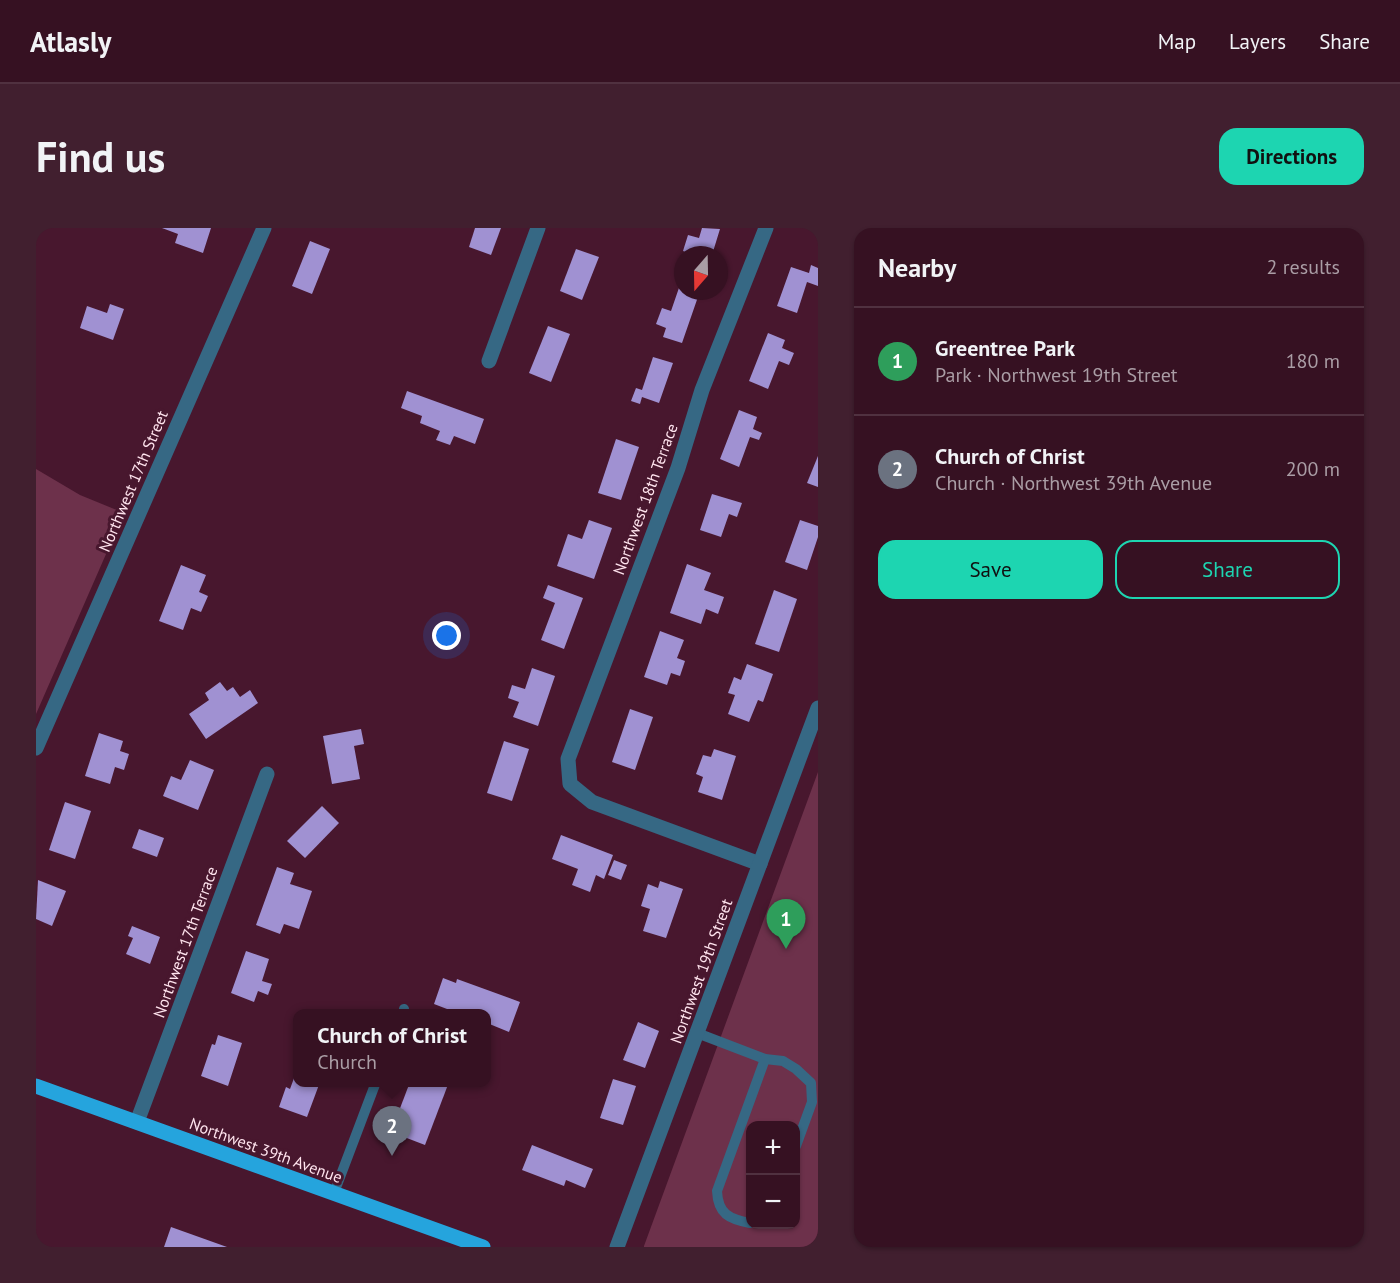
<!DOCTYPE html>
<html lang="en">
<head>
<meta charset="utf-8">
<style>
	body { margin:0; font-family:"PT Sans",sans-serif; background:#411f2f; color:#f1f3f6 }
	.controls { position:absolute; right:18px; bottom:18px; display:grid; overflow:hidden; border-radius:12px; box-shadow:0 2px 4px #0004 }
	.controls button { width:54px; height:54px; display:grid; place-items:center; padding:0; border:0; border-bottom:2px solid #503140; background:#361122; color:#f1f3f6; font:30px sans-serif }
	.compass { position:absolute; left:638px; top:18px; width:54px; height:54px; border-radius:50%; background:#361122; box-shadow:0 2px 4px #0004; rotate:200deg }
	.you { position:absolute; left:411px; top:408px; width:21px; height:21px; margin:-15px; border:4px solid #fff; border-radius:50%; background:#1a73e8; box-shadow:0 0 0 9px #1a73e833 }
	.badge { display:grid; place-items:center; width:39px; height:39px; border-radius:50%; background:#1dd5b1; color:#fff; font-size:20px; font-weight:700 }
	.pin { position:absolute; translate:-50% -50px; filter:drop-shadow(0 2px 3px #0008) }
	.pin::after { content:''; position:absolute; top:32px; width:21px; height:18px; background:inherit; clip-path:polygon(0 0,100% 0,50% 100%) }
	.popup { position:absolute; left:257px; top:781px; width:198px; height:78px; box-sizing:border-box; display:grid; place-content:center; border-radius:12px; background:#361122; filter:drop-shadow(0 2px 4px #0005); font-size:20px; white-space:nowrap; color:#aa9da5 }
	.popup b { font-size:22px; color:#f1f3f6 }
	.popup::after { content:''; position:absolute; left:50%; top:100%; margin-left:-12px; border:12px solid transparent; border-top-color:#361122 }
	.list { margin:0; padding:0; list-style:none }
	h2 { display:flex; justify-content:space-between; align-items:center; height:78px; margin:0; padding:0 24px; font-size:26px }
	h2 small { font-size:20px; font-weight:400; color:#aa9da5 }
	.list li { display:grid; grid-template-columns:39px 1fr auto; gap:18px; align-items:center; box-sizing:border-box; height:108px; padding:0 24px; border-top:2px solid #503140 }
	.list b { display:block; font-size:22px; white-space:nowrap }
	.list p { margin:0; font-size:20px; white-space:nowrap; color:#aa9da5 }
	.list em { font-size:20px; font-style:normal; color:#aa9da5 }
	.actions { display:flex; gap:12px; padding:18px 24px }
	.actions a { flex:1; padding:14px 0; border:2px solid #1dd5b1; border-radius:18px; text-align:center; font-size:21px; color:#1dd5b1 }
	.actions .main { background:#1dd5b1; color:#111 }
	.map { position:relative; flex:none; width:782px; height:1019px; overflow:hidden; border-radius:18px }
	header { display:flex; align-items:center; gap:36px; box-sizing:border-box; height:84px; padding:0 30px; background:#361122; border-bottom:2px solid #503140 }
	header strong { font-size:28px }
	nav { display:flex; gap:33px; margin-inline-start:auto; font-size:21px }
	.intro { display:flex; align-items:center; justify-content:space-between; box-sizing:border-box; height:144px; padding:0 36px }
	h1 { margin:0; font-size:42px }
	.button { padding:15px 27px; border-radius:18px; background:#1dd5b1; color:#111; font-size:21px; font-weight:700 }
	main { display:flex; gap:36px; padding:0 36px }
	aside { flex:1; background:#361122; border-radius:18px; box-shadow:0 2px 4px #0004 }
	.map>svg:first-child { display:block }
	.green { fill:#6d314b; fill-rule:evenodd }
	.building { fill:#a091d2 }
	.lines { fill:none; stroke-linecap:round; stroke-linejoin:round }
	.service { stroke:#366884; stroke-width:10 }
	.minor { stroke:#366884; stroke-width:15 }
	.primary { stroke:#25a4dd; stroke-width:15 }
	.labels { text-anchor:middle; stroke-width:6; stroke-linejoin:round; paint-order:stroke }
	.street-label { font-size:16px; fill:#ffe4ee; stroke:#48172e }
</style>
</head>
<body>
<header>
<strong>Atlasly</strong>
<nav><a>Map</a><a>Layers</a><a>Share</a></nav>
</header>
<div class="intro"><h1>Find us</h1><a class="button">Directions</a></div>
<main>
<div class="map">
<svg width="782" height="1019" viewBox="0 0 782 1019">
	<rect width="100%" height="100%" fill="#48172e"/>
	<g class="green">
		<path d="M 0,241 L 44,267 L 88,285 L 0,486 Z"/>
		<path d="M 782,544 L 782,1019 L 608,1019 L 608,1018 ZM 714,898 L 760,898 L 760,996 L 714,996 Z"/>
	</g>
	<g class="building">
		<path d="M 126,0 L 175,0 L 167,25 L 139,15 L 142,6 Z"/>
		<path d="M 439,0 L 465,0 L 455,27 L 433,19 Z"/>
		<path d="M 666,0 L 684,1 L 676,27 L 658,27 L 647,23 L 652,7 L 663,10 Z"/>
		<path d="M 274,13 L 294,21 L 276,66 L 256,58 Z"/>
		<path d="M 540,21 L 563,29 L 546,72 L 524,63 Z"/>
		<path d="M 775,37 L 782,40 L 782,58 L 771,54 L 761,85 L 741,78 L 755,39 L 773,45 Z"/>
		<path d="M 645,54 L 647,54 L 647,63 L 664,63 L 646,115 L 627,109 L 630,100 L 620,96 L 626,80 L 635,83 Z"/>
		<path d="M 74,76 L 88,81 L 77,112 L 44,100 L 51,78 L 71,85 Z"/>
		<path d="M 512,98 L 534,106 L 515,154 L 493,145 Z"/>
		<path d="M 732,105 L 749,112 L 746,120 L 758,125 L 753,137 L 743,133 L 732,161 L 713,153 Z"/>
		<path d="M 617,129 L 637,135 L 623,175 L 606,169 L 604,176 L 595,173 L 600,160 L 606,162 Z"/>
		<path d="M 371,163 L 448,191 L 439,216 L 418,208 L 414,217 L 400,212 L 404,203 L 384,195 L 386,188 L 365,180 Z"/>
		<path d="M 703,182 L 721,189 L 717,201 L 726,205 L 723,212 L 714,209 L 703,239 L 684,231 Z"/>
		<path d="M 580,211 L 603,219 L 585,272 L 562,265 Z"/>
		<path d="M 782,228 L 782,259 L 771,255 Z"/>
		<path d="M 676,266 L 706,275 L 701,289 L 693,286 L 685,309 L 664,302 Z"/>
		<path d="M 553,292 L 576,300 L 558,351 L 521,338 L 532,306 L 546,311 Z"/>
		<path d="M 764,292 L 782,298 L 782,309 L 771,342 L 749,334 Z"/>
		<path d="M 651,336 L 675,345 L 668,362 L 688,369 L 682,386 L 670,381 L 665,396 L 634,385 Z"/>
		<path d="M 145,337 L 170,347 L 163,364 L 172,368 L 165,384 L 155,380 L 147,402 L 123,393 Z"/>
		<path d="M 512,357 L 547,370 L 528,421 L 505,412 L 519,375 L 507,370 Z"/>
		<path d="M 738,362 L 761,371 L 743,424 L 719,416 Z"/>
		<path d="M 624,403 L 648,412 L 641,430 L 649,433 L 644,448 L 635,445 L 631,457 L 608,449 Z"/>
		<path d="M 711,436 L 737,446 L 727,474 L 722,472 L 713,494 L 692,486 L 699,467 L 692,465 L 698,449 L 705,452 Z"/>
		<path d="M 496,440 L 519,448 L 502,498 L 477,489 L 483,474 L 472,470 L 476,457 L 489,461 Z"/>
		<path d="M 184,454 L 191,463 L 197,459 L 204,469 L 214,462 L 222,475 L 170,511 L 153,486 L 173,472 L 169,465 Z"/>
		<path d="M 594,481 L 617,489 L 599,542 L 576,534 Z"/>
		<path d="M 325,501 L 328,516 L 318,518 L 324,551 L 296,556 L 287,508 Z"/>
		<path d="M 63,505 L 87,513 L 84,523 L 93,526 L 88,542 L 79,539 L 74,556 L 49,548 Z"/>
		<path d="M 468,513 L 493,521 L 476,573 L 451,565 Z"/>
		<path d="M 678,521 L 700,528 L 686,572 L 662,564 L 667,549 L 660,546 L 667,527 L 675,529 Z"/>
		<path d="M 154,532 L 178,542 L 162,582 L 127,568 L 135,548 L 145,552 Z"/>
		<path d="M 29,574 L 55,583 L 39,631 L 13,622 Z"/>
		<path d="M 286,578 L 303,595 L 269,630 L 251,613 Z"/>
		<path d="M 103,601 L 128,610 L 121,629 L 96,620 Z"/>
		<path d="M 525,607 L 577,627 L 568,651 L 560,647 L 554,664 L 536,657 L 542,641 L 516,631 Z"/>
		<path d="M 578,632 L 591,637 L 585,652 L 572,647 Z"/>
		<path d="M 241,639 L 258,645 L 254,656 L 276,663 L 263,701 L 248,696 L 244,706 L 220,697 Z"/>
		<path d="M 2,652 L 30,663 L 16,698 L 0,691 Z"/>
		<path d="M 624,653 L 647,661 L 630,710 L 607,703 L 614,681 L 605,678 L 612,656 L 622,660 Z"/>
		<path d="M 96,698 L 124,709 L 114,736 L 90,726 L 97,710 L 92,708 Z"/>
		<path d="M 210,723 L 233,731 L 226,753 L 236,756 L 232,767 L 222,763 L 218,774 L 195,765 Z"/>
		<path d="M 407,750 L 420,755 L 421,751 L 484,774 L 473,804 L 451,795 L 451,786 L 424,786 L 398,776 Z"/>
		<path d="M 602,794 L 623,803 L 609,840 L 587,832 Z"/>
		<path d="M 182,807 L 206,815 L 192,858 L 165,848 L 176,816 L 179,817 Z"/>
		<path d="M 261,842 L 262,854 L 284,854 L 271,889 L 243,879 L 250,859 L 254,861 Z"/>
		<path d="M 577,851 L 600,858 L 587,897 L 564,890 Z"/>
		<path d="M 374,854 L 413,854 L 389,917 L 355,904 Z"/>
		<path d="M 496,917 L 557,941 L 549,960 L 530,952 L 528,958 L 486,942 Z"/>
		<path d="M 135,999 L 191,1019 L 128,1019 Z"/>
	</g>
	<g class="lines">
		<g class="service">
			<path d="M 367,786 L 368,781"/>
			<path d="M 661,805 L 729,831 L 747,833 L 760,841 L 775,855 L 776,874 L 760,918"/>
			<path d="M 298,965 L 340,854"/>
			<path d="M 714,995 C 693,991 682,986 681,963 L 729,831"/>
		</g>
		<g class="minor">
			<path d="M 453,133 L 502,0"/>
			<path d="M 0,520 L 228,0"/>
			<path d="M 724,636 L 556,574 L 534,556 L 532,531 L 642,240 L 666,162 L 730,0"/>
			<path d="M 101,894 L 231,546"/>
			<path d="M 581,1019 L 782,480"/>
		</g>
		<path class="primary" d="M 0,858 L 447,1019"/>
	</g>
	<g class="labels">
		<g class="street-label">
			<text transform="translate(97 253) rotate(-67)" y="6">Northwest 17th Street</text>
			<text transform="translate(609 271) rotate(-70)" y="6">Northwest 18th Terrace</text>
			<text transform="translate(149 714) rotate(-70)" y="6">Northwest 17th Terrace</text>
			<text transform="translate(665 743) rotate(-70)" y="6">Northwest 19th Street</text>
			<text transform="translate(230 922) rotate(20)" y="6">Northwest 39th Avenue</text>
		</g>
	</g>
</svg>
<div class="controls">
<button>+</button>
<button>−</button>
</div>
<svg class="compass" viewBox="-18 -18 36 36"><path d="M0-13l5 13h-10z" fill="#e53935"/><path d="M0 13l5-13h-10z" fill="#aa9da5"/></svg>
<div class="you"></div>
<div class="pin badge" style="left:750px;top:721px;background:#2e9e5b">1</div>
<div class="pin badge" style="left:356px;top:928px;background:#6b7280">2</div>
<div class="popup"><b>Church of Christ</b>Church</div>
</div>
<aside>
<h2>Nearby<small>2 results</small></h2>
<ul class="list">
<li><span class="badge" style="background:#2e9e5b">1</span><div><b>Greentree Park</b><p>Park · Northwest 19th Street</p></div><em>180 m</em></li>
<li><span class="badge" style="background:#6b7280">2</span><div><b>Church of Christ</b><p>Church · Northwest 39th Avenue</p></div><em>200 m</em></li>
</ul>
<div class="actions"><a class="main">Save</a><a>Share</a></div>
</aside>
</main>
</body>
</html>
